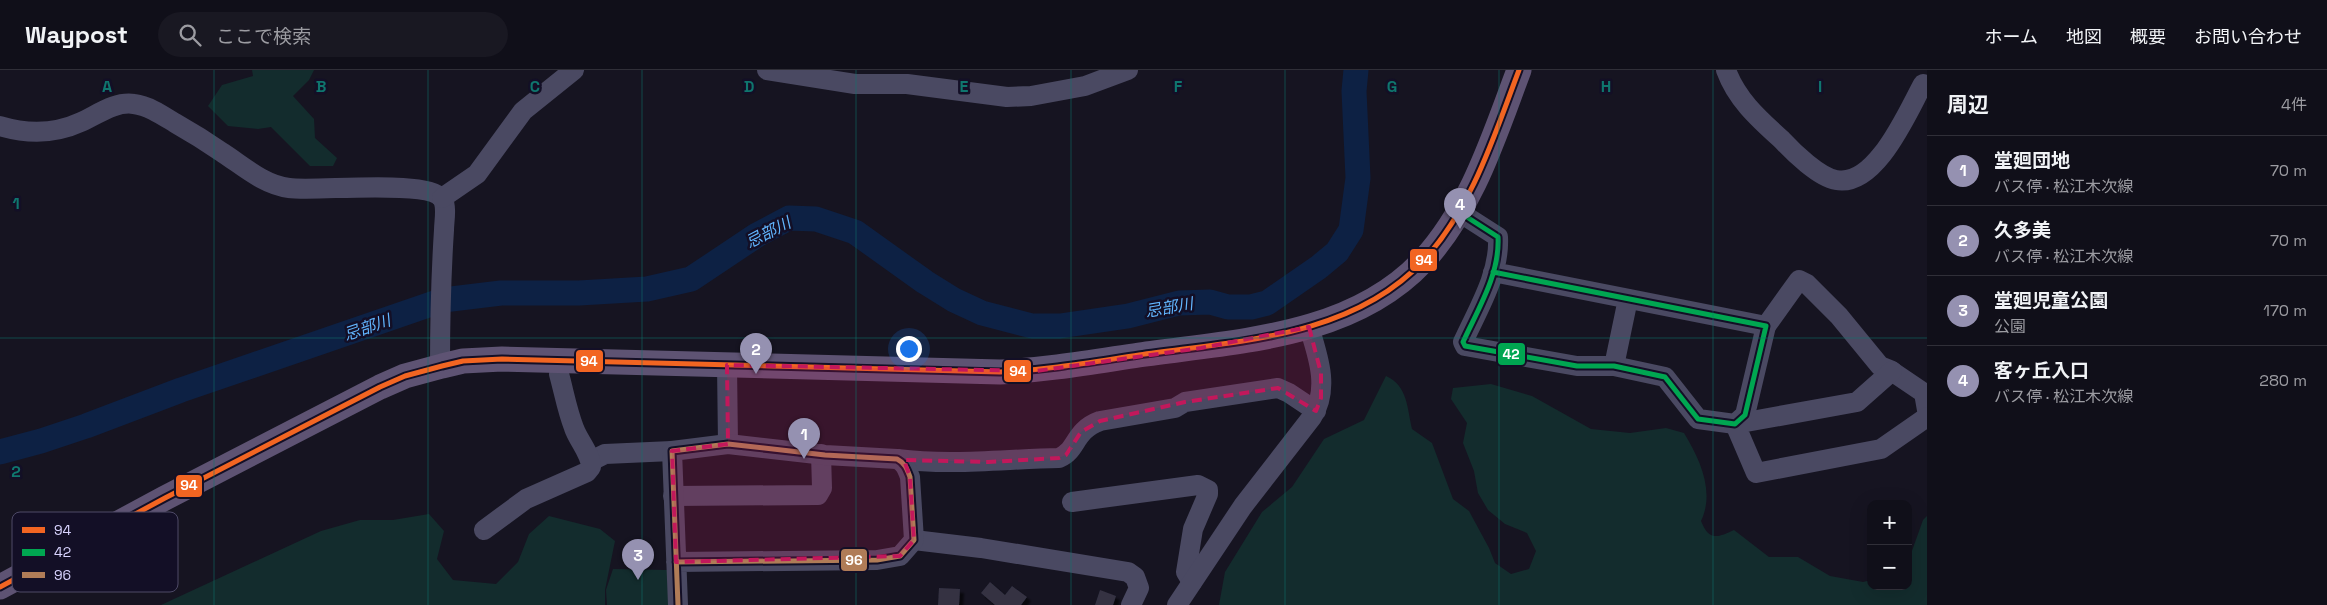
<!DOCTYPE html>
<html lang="ja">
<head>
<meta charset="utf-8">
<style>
	body { margin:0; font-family:"Space Grotesk","Noto Sans JP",sans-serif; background:#191822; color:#f1f3f6 }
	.controls { position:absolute; right:15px; bottom:15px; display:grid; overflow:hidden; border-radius:10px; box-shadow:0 5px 20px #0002 }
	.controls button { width:45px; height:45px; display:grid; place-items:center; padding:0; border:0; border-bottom:1px solid #302f38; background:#100f19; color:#f1f3f6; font:25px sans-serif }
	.you { position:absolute; left:908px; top:278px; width:18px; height:18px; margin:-12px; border:4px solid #fff; border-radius:50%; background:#1a73e8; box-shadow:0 0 0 8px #1a73e833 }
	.badge { display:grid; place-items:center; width:32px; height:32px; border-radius:50%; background:#9591b1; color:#fff; font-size:16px; font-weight:700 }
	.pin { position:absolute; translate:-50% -41px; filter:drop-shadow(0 1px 2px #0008) }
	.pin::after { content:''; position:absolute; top:26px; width:18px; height:15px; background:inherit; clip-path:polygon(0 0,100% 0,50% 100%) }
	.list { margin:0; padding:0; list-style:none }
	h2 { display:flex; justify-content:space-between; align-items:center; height:65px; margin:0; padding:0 20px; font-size:21px }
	h2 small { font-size:16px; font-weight:400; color:#9c9ca2 }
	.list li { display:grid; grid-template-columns:32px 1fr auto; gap:15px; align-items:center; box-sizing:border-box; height:70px; padding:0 20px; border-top:1px solid #302f38 }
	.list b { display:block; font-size:19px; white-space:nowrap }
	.list p { margin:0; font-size:16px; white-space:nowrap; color:#9c9ca2 }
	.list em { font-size:16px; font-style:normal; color:#9c9ca2 }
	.icon { flex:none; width:28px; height:28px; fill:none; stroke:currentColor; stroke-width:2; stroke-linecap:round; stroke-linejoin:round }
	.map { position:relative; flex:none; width:1927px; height:535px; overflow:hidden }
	header { display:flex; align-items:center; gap:30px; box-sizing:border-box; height:70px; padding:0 25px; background:#100f19; border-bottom:1px solid #302f38 }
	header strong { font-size:24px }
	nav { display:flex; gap:28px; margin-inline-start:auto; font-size:18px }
	.search { width:350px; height:45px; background:#191822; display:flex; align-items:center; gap:12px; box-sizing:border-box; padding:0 18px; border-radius:28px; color:#9c9ca2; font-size:19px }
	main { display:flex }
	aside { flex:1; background:#100f19 }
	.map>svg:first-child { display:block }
	.green { fill:#132c2d }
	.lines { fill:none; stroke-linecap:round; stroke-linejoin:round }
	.river { stroke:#0d2144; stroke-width:25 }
	.building { fill:#343243; filter:url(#shadow) }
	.minor { stroke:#4a4962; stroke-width:20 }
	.major { stroke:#5e5373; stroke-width:25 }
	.bus-1-casing { stroke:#130f26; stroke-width:9 }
	.bus-2-casing { stroke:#130f26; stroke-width:9 }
	.bus-3-casing { stroke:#130f26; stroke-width:9 }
	.bus-1 { stroke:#f26522; stroke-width:5 }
	.bus-2 { stroke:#00a651; stroke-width:5 }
	.bus-3 { stroke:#b07c57; stroke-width:5 }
	.marked { fill:#c2185b; fill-opacity:0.2; stroke:#c2185b; stroke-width:4; stroke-dasharray:10 6; stroke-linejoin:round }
	.grid { fill:none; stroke:#0f766e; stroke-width:1; stroke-opacity:0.55 }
	.labels { text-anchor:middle; stroke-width:5; stroke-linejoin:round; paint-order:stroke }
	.water-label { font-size:16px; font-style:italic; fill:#62b6ff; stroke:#130f26 }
	.key { fill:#130f26; stroke:#4e4a67; stroke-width:1 }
	.key-label { font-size:14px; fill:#d9d4ff }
	.grid-label { font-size:16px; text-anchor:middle; font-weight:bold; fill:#0f766e; stroke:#130f26; stroke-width:5; stroke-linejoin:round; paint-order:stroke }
	.line-badge { stroke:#130f26; stroke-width:2 }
	.badge-label { font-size:14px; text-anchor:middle; font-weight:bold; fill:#fff }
</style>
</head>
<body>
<header>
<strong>Waypost</strong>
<div class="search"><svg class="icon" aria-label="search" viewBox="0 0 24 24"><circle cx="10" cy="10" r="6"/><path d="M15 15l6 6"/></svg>ここで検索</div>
<nav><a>ホーム</a><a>地図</a><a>概要</a><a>お問い合わせ</a></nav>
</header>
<main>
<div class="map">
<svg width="1927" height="535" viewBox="0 0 1927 535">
	<defs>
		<filter id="shadow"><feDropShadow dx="4" dy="4" stdDeviation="1" flood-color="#0009"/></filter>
	</defs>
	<rect width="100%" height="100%" fill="#161421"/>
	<g class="green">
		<path d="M 252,0 L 314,0 L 309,10 L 293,26 L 314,49 L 315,68 L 337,88 L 333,96 L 310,96 L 271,57 L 258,59 L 228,56 L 208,36 L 222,15 L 253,6 Z"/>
		<path d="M 1386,306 C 1408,316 1407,338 1412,359 L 1432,373 L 1453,429 L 1469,441 L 1489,478 L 1495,493 L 1511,504 L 1529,499 L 1536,481 L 1527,463 L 1505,454 L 1488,440 L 1478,423 L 1474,401 L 1463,373 L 1467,353 L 1451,329 L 1453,318 L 1491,314 L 1532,326 L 1591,359 L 1630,363 L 1666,358 L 1684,363 C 1700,389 1715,422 1701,451 C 1709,471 1717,468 1734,460 L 1769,487 L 1798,487 L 1830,506 L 1863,512 L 1871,510 L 1871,516 L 1908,516 L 1908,492 L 1923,450 L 1927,446 L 1927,535 L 1219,535 L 1225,502 L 1262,442 L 1292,417 L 1324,369 L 1364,350 Z"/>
		<path d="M 429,444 L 444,461 L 437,489 L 453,510 L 496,514 L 518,492 L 529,464 L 549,446 L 600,459 L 615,471 L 605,520 L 605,535 L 161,535 L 321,461 L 360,450 L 393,450 Z"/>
		<path d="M 613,499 L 667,500 L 669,535 L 607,535 L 606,520 Z"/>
	</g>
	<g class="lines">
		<path class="river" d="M 0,382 L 41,371 L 86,356 L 181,320 L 443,230 L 501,223 L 579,223 L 647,219 L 691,209 L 757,165 L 789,148 L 816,149 L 855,162 L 925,212 L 954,230 L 982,243 L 1032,256 L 1060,256 L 1128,246 L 1179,233 L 1210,232 L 1228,237 L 1251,237 L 1267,233 L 1319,197 L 1337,182 L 1351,160 L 1358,108 L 1354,21 L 1356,0"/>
	</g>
	<g class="building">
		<path d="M 990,512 L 1005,525 L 1012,516 L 1027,527 L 1021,535 L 995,535 L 981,523 Z"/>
		<path d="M 939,518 L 960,519 L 959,535 L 938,535 Z"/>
		<path d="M 1100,520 L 1116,526 L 1113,535 L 1095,535 Z"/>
	</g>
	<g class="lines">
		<g class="minor">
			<path d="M 767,0 L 855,14 L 907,14 L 1007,27 L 1031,26 L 1085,16 L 1128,0"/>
			<path d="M 1726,0 C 1737,30 1759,49 1782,70 C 1794,83 1819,107 1836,110 C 1876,118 1908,41 1923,14"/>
			<path d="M 0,56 C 27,64 55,64 81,52 C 97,45 115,31 134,34 C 149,36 162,45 175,53 C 191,62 207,72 223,83 C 243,96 264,115 289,118 C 316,122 432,108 443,130 C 447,138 444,152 444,160 C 441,206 440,251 440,296"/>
			<path d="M 442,128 L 477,104 L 523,41 L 574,0"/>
			<path d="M 1459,142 L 1498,167 C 1500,204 1478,239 1463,272 L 1465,276 L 1577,296 L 1614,296 L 1665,307 L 1698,349 L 1735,354 L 1745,345 L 1766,256 L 1493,202"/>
			<path d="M 1766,256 L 1799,210 L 1807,214 L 1839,246 L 1880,296 L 1890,300 L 1924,323 L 1927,340"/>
			<path d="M 727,295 L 728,374"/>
			<path d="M 1614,296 L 1628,229"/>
			<path d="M 1892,301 L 1857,332 L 1735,354 L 1756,403 L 1881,379 L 1927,347"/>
			<path d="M 897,389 C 953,396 1004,389 1059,388 C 1078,380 1073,361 1100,351 L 1175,338 L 1185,332 L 1278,318 L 1289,323 L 1316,341"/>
			<path d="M 591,391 L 605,384 L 672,381"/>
			<path d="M 673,426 L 818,425 L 822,418 L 821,384"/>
			<path d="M 1072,432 L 1198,415 L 1208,420 L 1208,424 L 1193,459 L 1186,502 L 1192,512"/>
			<path d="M 484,460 L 526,429 L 587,402 L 591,397 C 591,384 578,370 574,358 C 567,340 564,322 559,304"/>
			<path d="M 914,470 L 981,478 L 1128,502 L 1135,507 L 1139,518 L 1131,535"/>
			<path d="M 676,492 L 877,490 L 900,486 L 914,470 L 910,407 C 907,399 905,393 897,389 L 825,385 L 728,374 L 672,381 L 678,535"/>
			<path d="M 1177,535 L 1243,436 L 1312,347 C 1330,319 1318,286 1309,257"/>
		</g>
		<path class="major" d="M 0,517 L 165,428 L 380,317 L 405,306 L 442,296 L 463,291 L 502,289 L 1000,302 C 1047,300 1092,292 1139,285 C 1235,271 1351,268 1423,191 C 1472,138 1494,66 1519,0"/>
		<defs>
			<path id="bus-1" d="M 0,517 L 165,428 L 380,317 L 405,306 L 442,296 L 463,291 L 502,289 L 1000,302 C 1047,300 1092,292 1139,285 C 1235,271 1351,268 1423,191 C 1472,138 1494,66 1519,0"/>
			<path id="bus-2" d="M 1459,142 L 1498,167 C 1500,204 1478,239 1463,272 L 1465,276 L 1577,296 L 1614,296 L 1665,307 L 1698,349 L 1735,354 L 1745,345 L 1766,256 L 1493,202"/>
			<path id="bus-3" d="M 676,492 L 877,490 L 900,486 L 914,470 L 910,407 C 907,399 905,393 897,389 L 825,385 L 728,374 L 672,381 L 678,535"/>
		</defs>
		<use href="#bus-1" class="bus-1-casing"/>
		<use href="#bus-2" class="bus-2-casing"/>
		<use href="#bus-3" class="bus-3-casing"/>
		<use href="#bus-1" class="bus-1"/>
		<use href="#bus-2" class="bus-2"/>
		<use href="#bus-3" class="bus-3"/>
	</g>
	<path class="marked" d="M 1309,257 L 1321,303 L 1321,328 L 1316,341 L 1278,318 L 1185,332 L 1100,351 L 1081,362 L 1066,385 L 1059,388 L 988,392 L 904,390 L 910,407 L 914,470 L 900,486 L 676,492 L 672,381 L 728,374 L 727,295 L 1036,301 L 1201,278 Z"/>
	<path class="grid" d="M 214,0 L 214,535M 428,0 L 428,535M 642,0 L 642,535M 856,0 L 856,535M 1071,0 L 1071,535M 1285,0 L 1285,535M 1499,0 L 1499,535M 1713,0 L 1713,535M 0,268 L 1927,268"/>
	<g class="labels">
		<g class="water-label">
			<text transform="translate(768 162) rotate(-27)" y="6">忌部川</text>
			<text transform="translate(1169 237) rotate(-10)" y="6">忌部川</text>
			<text transform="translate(367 257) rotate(-19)" y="6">忌部川</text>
		</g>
	</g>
	<rect x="12" y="442" width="166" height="80" rx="8" class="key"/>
	<rect x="22" y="457" width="23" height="6" fill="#f26522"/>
	<rect x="22" y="479" width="23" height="7" fill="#00a651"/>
	<rect x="22" y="502" width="23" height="6" fill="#b07c57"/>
	<g class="key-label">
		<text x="54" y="465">94</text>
		<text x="54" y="487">42</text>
		<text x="54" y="510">96</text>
	</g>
	<g class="grid-label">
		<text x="107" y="22">A</text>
		<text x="321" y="22">B</text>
		<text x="535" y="22">C</text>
		<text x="749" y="22">D</text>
		<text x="964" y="22">E</text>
		<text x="1178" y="22">F</text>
		<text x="1392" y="22">G</text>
		<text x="1606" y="22">H</text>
		<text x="1820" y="22">I</text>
		<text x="16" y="139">1</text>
		<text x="16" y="407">2</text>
	</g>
	<g class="line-badge">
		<rect x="1409" y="178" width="29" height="24" rx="5" fill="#f26522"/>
		<rect x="1497" y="272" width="29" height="24" rx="5" fill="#00a651"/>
		<rect x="575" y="279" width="29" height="24" rx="5" fill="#f26522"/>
		<rect x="1003" y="289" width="29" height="24" rx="5" fill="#f26522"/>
		<rect x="175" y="404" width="28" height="24" rx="5" fill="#f26522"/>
		<rect x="840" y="478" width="28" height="24" rx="5" fill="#b07c57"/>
	</g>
	<g class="badge-label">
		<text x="1424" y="195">94</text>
		<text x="1511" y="289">42</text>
		<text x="589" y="296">94</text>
		<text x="1018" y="306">94</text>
		<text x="189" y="420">94</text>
		<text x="854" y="495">96</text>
	</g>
</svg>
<div class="controls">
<button>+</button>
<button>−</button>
</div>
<div class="you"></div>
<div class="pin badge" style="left:804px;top:389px">1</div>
<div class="pin badge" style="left:756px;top:304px">2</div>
<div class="pin badge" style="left:638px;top:510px">3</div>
<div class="pin badge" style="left:1460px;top:159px">4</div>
</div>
<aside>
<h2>周辺<small>4件</small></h2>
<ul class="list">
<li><span class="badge">1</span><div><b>堂廻団地</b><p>バス停 · 松江木次線</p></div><em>70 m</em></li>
<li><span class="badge">2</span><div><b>久多美</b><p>バス停 · 松江木次線</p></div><em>70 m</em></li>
<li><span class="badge">3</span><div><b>堂廻児童公園</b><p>公園</p></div><em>170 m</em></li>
<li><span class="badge">4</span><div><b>客ヶ丘入口</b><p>バス停 · 松江木次線</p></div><em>280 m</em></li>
</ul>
</aside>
</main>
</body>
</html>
